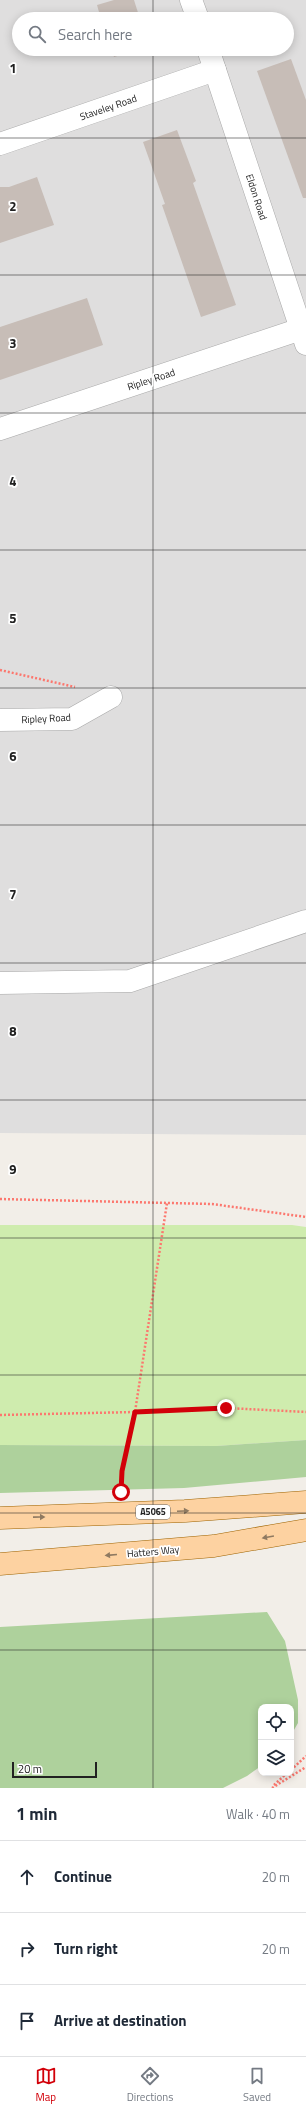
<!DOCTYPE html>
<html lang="en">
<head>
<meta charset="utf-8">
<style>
	body { margin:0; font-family:"Titillium Web",sans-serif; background:#f2f2f3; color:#1f2937 }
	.controls { position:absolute; right:12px; bottom:12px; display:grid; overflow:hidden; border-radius:8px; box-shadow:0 2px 10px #0003 }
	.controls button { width:36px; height:36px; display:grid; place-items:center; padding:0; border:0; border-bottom:1px solid #e0e1e3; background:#fff; color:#1f2937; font:20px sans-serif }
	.scale { position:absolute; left:12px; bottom:10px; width:85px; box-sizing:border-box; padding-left:4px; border:2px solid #212121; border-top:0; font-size:11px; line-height:14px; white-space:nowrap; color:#212121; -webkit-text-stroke:3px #fff; paint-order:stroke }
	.stop { position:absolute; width:12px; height:12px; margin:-9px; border:3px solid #d20009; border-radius:50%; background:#fff }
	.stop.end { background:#d20009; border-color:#fff; box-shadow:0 1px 4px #0008 }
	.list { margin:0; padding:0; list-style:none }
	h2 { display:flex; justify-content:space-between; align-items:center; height:52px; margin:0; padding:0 16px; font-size:17px }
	h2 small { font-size:13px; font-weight:400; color:#747a83 }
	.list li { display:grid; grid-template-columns:26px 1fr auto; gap:12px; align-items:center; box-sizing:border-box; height:72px; padding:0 16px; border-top:1px solid #e0e1e3 }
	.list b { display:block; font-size:15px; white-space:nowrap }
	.list em { font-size:13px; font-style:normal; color:#747a83 }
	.icon { flex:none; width:22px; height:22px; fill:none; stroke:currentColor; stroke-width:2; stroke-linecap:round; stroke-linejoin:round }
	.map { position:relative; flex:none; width:306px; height:1788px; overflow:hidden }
	.search { position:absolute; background:#fff; box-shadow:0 2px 10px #0003; left:12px; right:12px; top:12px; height:44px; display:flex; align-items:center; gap:10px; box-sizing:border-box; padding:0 14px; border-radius:22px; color:#747a83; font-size:15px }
	.sheet { height:268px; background:#fff }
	nav { display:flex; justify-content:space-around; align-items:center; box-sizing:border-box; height:56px; border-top:1px solid #e0e1e3; background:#fff; font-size:11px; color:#747a83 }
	nav a { display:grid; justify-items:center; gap:2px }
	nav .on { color:#d20009 }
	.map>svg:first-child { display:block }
	.residential { fill:#dfdede; fill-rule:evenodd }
	.grass { fill:#cfecae }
	.forest { fill:#aed19c }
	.building { fill:#c7bdb7 }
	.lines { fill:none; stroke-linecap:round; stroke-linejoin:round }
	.minor-casing { stroke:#a8a8a8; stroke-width:23 }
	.major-casing { stroke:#9e6300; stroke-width:23 }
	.path { stroke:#fc776e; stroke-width:2.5; stroke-dasharray:2 2; stroke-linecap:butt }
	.minor { stroke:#fff; stroke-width:22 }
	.major { stroke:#fdd2a1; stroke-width:22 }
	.oneway { fill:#8f7a61 }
	.route { stroke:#d20009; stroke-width:5 }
	.grid { fill:none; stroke:#212121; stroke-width:1; stroke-opacity:0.55 }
	.labels { text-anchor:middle; stroke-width:3.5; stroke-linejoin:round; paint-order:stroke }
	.shield { fill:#fff; stroke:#646464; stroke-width:1 }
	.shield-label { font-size:9px; font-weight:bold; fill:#212121 }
	.street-label { font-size:10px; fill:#212121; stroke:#fff }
	.grid-label { font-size:13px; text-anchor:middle; font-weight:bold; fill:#212121; stroke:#fff; stroke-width:3.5; stroke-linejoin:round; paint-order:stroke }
</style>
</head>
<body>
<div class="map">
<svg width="306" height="1788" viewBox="0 0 306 1788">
	<rect width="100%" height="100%" fill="#f2eee8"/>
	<path class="residential" d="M 0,0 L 306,0 L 306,1135 L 0,1133 ZM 19,19 L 287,19 L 287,49 L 19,49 Z"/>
	<path class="grass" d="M 0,1225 L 292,1225 L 306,1227 L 306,1440 L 216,1446 L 0,1445 Z"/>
	<g class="forest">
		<path d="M 306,1440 L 306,1477 L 184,1488 L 0,1493 L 0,1445 L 216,1446 Z"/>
		<path d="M 267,1612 L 285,1641 L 298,1700 L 298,1723 L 291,1735 L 291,1707 L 261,1707 L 261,1766 L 247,1776 L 223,1788 L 0,1788 L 0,1627 Z"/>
	</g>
	<g class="building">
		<path d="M 114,0 L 134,0 L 140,19 L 101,19 L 97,5 Z"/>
		<path d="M 111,49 L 140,49 L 114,57 Z"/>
		<path d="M 291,59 L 306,100 L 306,198 L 303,198 L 257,71 Z"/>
		<path d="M 177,130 L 196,181 L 193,183 L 236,305 L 201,317 L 162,205 L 165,204 L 143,142 Z"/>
		<path d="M 37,177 L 54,225 L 0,243 L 0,187 L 9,187 Z"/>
		<path d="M 87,298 L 103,345 L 0,380 L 0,327 Z"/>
	</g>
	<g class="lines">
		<defs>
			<g id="minor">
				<path d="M 191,0 L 198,19"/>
				<path d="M 208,49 L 306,344"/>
				<path d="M 0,144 L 215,70"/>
				<path d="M 0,429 L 301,329"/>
				<path d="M 0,720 L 72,719 L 111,697"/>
				<path d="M 0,983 L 130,981 L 306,921"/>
			</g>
			<g id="major">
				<path d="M 0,1518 L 185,1511 L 306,1502"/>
				<path d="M 0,1564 L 214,1546 L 306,1530"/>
			</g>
		</defs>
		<use href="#minor" class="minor-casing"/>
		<use href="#major" class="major-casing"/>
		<g class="path">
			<path d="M 0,670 L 75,687"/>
			<path d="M 0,1199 L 212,1204 L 306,1217"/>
			<path d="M 0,1415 L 135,1412 L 167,1203"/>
			<path d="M 121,1488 L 122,1471 L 135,1412 L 226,1408 L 306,1412"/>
			<path d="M 291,1770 L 306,1756"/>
			<path d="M 274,1785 L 287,1773"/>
			<path d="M 272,1788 L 306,1767"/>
		</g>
		<use href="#minor" class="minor"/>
		<use href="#major" class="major"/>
	</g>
	<defs><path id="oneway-solid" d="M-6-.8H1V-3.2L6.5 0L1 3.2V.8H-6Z"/></defs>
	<g class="oneway">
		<use href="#oneway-solid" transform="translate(183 1511) rotate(-3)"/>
		<use href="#oneway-solid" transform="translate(39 1517) rotate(-1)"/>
		<use href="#oneway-solid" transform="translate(268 1537) rotate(170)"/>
		<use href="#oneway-solid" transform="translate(111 1555) rotate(175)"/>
	</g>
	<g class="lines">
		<path class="route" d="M 121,1492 L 122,1471 L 135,1412 L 226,1408"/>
	</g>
	<path class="grid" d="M 153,0 L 153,19M 153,49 L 153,1788M 0,138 L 306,138M 0,275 L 306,275M 0,413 L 306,413M 0,550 L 306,550M 0,688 L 306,688M 0,825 L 306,825M 0,963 L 306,963M 0,1100 L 306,1100M 0,1238 L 306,1238M 0,1375 L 306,1375M 0,1513 L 306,1513M 0,1650 L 306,1650"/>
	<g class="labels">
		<rect class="shield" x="136" y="1505" width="34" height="14" rx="3"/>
		<g class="shield-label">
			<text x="153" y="1515">A5065</text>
		</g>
		<g class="street-label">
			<text transform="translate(108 107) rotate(-19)" y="4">Staveley Road</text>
			<text transform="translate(257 197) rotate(72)" y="4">Eldon Road</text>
			<text transform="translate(151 379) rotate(-18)" y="4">Ripley Road</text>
			<text transform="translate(46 718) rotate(-3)" y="4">Ripley Road</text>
			<text transform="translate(153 1551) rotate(-5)" y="4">Hatters Way</text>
		</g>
	</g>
	<g class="grid-label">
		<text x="13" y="73">1</text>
		<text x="13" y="211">2</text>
		<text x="13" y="348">3</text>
		<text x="13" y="486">4</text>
		<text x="13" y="623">5</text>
		<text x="13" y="761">6</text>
		<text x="13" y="899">7</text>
		<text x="13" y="1036">8</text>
		<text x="13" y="1174">9</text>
	</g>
</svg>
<div class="controls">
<button><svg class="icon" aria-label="locate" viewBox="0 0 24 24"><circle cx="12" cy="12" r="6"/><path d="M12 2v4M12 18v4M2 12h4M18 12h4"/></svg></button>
<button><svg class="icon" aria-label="layers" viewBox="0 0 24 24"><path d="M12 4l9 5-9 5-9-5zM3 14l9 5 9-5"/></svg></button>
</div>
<div class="scale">20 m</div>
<div class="stop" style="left:121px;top:1492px"></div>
<div class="stop end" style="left:226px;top:1408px"></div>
<div class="search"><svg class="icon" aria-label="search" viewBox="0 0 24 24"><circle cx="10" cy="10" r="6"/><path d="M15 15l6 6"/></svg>Search here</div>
</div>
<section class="sheet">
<h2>1 min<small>Walk · 40 m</small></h2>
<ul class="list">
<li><svg class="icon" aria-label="ahead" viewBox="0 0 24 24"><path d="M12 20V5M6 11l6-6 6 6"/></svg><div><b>Continue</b></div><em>20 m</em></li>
<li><svg class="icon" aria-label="right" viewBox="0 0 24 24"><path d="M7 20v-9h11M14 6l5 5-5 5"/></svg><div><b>Turn right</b></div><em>20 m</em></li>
<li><svg class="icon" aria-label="arrive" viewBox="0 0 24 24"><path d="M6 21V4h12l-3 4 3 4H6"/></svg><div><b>Arrive at destination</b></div></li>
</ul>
</section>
<nav>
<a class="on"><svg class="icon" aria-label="map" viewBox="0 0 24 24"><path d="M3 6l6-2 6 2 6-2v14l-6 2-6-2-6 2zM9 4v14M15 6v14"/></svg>Map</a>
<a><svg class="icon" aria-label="directions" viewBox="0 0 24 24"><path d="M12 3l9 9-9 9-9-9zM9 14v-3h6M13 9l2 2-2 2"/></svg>Directions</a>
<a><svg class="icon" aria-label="saved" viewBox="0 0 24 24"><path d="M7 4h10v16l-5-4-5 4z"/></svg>Saved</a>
</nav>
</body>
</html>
